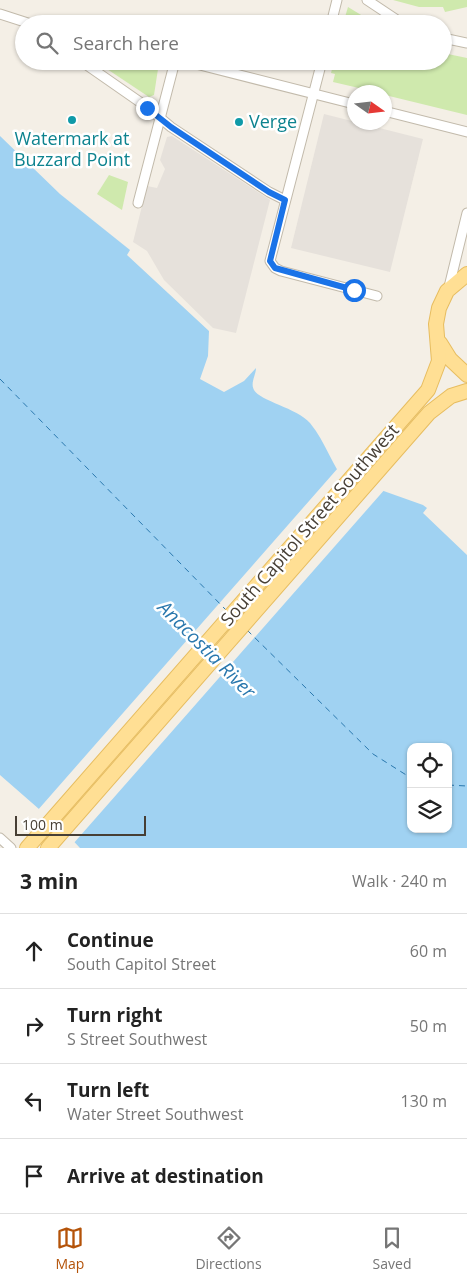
<!DOCTYPE html>
<html lang="en">
<head>
<meta charset="utf-8">
<style>
	body { margin:0; font-family:"Open Sans",sans-serif; background:#f2f2f2; color:#222 }
	.controls { position:absolute; right:15px; bottom:15px; display:grid; overflow:hidden; border-radius:10px; box-shadow:0 1px 4px #0004 }
	.controls button { width:45px; height:45px; display:grid; place-items:center; padding:0; border:0; border-bottom:1px solid #e0e0e0; background:#fff; color:#222; font:25px sans-serif }
	.compass { position:absolute; left:347px; top:85px; width:45px; height:45px; border-radius:50%; background:#fff; box-shadow:0 1px 4px #0004; rotate:104deg }
	.scale { position:absolute; left:15px; bottom:12px; width:131px; box-sizing:border-box; padding-left:5px; border:2px solid #473f35; border-top:0; font-size:14px; line-height:18px; white-space:nowrap; color:#473f35; -webkit-text-stroke:4px #fff; paint-order:stroke }
	.stop { position:absolute; width:15px; height:15px; margin:-11px; border:4px solid #1a73e8; border-radius:50%; background:#fff }
	.stop.end { background:#1a73e8; border-color:#fff; box-shadow:0 1px 5px #0008 }
	.list { margin:0; padding:0; list-style:none }
	h2 { display:flex; justify-content:space-between; align-items:center; height:65px; margin:0; padding:0 20px; font-size:21px }
	h2 small { font-size:16px; font-weight:400; color:#767676 }
	.list li { display:grid; grid-template-columns:32px 1fr auto; gap:15px; align-items:center; box-sizing:border-box; height:75px; padding:0 20px; border-top:1px solid #e0e0e0 }
	.list b { display:block; font-size:19px; white-space:nowrap }
	.list p { margin:0; font-size:16px; white-space:nowrap; color:#767676 }
	.list em { font-size:16px; font-style:normal; color:#767676 }
	.icon { flex:none; width:28px; height:28px; fill:none; stroke:currentColor; stroke-width:2; stroke-linecap:round; stroke-linejoin:round }
	.map { position:relative; flex:none; width:467px; height:848px; overflow:hidden }
	.search { position:absolute; background:#fff; box-shadow:0 1px 4px #0004; left:15px; right:15px; top:15px; height:55px; display:flex; align-items:center; gap:12px; box-sizing:border-box; padding:0 18px; border-radius:28px; color:#767676; font-size:19px }
	.sheet { height:365px; background:#fff }
	nav { display:flex; justify-content:space-around; align-items:center; box-sizing:border-box; height:70px; border-top:1px solid #e0e0e0; background:#fff; font-size:14px; color:#767676 }
	nav a { display:grid; justify-items:center; gap:2px }
	nav .on { color:#b45309 }
	.map>svg:first-child { display:block }
	.industrial { fill:#e6e1db }
	.green { fill:#cfe9ad }
	.water { fill:#a0d2f2; fill-rule:evenodd }
	.pier { fill:#f4efe6 }
	.lines { fill:none; stroke-linecap:round; stroke-linejoin:round }
	.ferry { stroke:#2a78ae; stroke-width:1; stroke-dasharray:6 5; stroke-linecap:butt }
	.street-casing { stroke:#c2baab; stroke-width:11 }
	.primary-casing { stroke:#e7bd60; stroke-width:16 }
	.street { stroke:#fff; stroke-width:9 }
	.primary { stroke:#ffdf94; stroke-width:14 }
	.route { stroke:#1a73e8; stroke-width:6 }
	.culture-dot { fill:#0f9aa8; stroke:#fff; stroke-width:2 }
	.labels { text-anchor:middle; stroke-width:5; stroke-linejoin:round; paint-order:stroke }
	.culture-label { font-size:18px; fill:#0d838f; stroke:#fff; text-anchor:start }
	.street-label { font-size:18px; fill:#473f35; stroke:#fff }
	.water-label { font-size:19px; font-style:italic; fill:#2a78ae; stroke:#fff }
</style>
</head>
<body>
<div class="map">
<svg width="467" height="848" viewBox="0 0 467 848">
	<rect width="100%" height="100%" fill="#f4efe6"/>
	<g class="industrial">
		<path d="M 324,114 L 423,139 L 390,272 L 291,248 Z"/>
		<path d="M 172,136 L 270,200 L 236,333 L 213,328 L 164,280 L 147,251 L 133,242 L 147,186 L 157,188 L 165,169 L 160,160 L 167,137 Z"/>
	</g>
	<g class="green">
		<path d="M 393,0 L 467,0 L 467,7 L 445,12 L 443,7 L 419,7 Z"/>
		<path d="M 348,7 L 376,24 L 343,24 Z"/>
		<path d="M 443,53 L 467,58 L 467,115 L 385,95 L 384,92 L 376,92 L 333,82 L 335,74 L 331,73 L 334,61 L 443,61 Z"/>
		<path d="M 95,61 L 128,61 L 158,69 L 154,95 L 149,97 Z"/>
		<path d="M 109,175 L 128,182 L 122,210 L 97,194 Z"/>
	</g>
	<path class="water" d="M 0,136 L 60,194 L 130,250 L 127,255 L 209,331 L 208,356 L 200,379 L 224,392 L 244,381 L 256,368 C 256,375 250,383 254,390 C 260,401 297,408 310,423 C 326,442 333,469 350,488 L 378,489 L 423,505 L 427,508 L 423,513 L 467,555 L 467,848 L 80,848 L 63,830 L 0,775 ZM 411,747 L 448,747 L 448,829 L 411,829 Z"/>
	<path class="pier" d="M 338,468 L 351,486 L 386,488 L 73,844 L 37,811 Z"/>
	<g class="lines">
		<g class="ferry">
			<path d="M 0,379 L 226,610"/>
			<path d="M 247,630 L 373,754 L 411,778"/>
			<path d="M 448,785 L 467,786"/>
		</g>
		<defs>
			<g id="street">
				<path d="M 367,0 L 403,24"/>
				<path d="M 0,14 L 31,24"/>
				<path d="M 331,24 L 337,0"/>
				<path d="M 443,38 L 467,43"/>
				<path d="M 81,61 L 147,107 L 171,127 L 269,192 L 285,200"/>
				<path d="M 184,61 L 354,104"/>
				<path d="M 322,61 L 270,261 L 275,268 L 281,271 L 377,296"/>
				<path d="M 384,111 L 467,132"/>
				<path d="M 138,203 L 175,61"/>
				<path d="M 448,291 L 467,213"/>
				<path d="M 0,838 L 11,848"/>
			</g>
			<g id="primary">
				<path d="M 440,343 L 450,359 L 467,375"/>
				<path d="M 27,848 L 428,390 L 439,361 L 436,324 L 439,308 L 447,291 L 467,274"/>
				<path d="M 48,848 L 429,413 L 451,396 L 467,391"/>
			</g>
		</defs>
		<use href="#street" class="street-casing"/>
		<use href="#primary" class="primary-casing"/>
		<use href="#street" class="street"/>
		<use href="#primary" class="primary"/>
	</g>
	<g class="lines">
		<path class="route" d="M 147,108 L 171,127 L 269,192 L 285,200 L 270,261 L 275,268 L 354,290"/>
	</g>
	<g class="culture-dot">
		<circle cx="72" cy="120" r="5"/>
		<circle cx="239" cy="122" r="5"/>
	</g>
	<g class="labels">
		<g class="culture-label">
			<text x="249" y="128">Verge</text>
			<text x="72" y="145" text-anchor="middle">Watermark at<tspan x="72" dy="21">Buzzard Point</tspan></text>
		</g>
		<g class="street-label">
			<text transform="translate(310 525) rotate(-49)" y="6">South Capitol Street Southwest</text>
		</g>
		<g class="water-label">
			<text transform="translate(207 649) rotate(45)" y="7">Anacostia River</text>
		</g>
	</g>
</svg>
<div class="controls">
<button><svg class="icon" aria-label="locate" viewBox="0 0 24 24"><circle cx="12" cy="12" r="6"/><path d="M12 2v4M12 18v4M2 12h4M18 12h4"/></svg></button>
<button><svg class="icon" aria-label="layers" viewBox="0 0 24 24"><path d="M12 4l9 5-9 5-9-5zM3 14l9 5 9-5"/></svg></button>
</div>
<svg class="compass" viewBox="-18 -18 36 36"><path d="M0-13l5 13h-10z" fill="#e53935"/><path d="M0 13l5-13h-10z" fill="#767676"/></svg>
<div class="scale">100 m</div>
<div class="stop" style="left:354px;top:290px"></div>
<div class="stop end" style="left:147px;top:108px"></div>
<div class="search"><svg class="icon" aria-label="search" viewBox="0 0 24 24"><circle cx="10" cy="10" r="6"/><path d="M15 15l6 6"/></svg>Search here</div>
</div>
<section class="sheet">
<h2>3 min<small>Walk · 240 m</small></h2>
<ul class="list">
<li><svg class="icon" aria-label="ahead" viewBox="0 0 24 24"><path d="M12 20V5M6 11l6-6 6 6"/></svg><div><b>Continue</b><p>South Capitol Street</p></div><em>60 m</em></li>
<li><svg class="icon" aria-label="right" viewBox="0 0 24 24"><path d="M7 20v-9h11M14 6l5 5-5 5"/></svg><div><b>Turn right</b><p>S Street Southwest</p></div><em>50 m</em></li>
<li><svg class="icon" aria-label="left" viewBox="0 0 24 24"><path d="M17 20v-9H6M10 6l-5 5 5 5"/></svg><div><b>Turn left</b><p>Water Street Southwest</p></div><em>130 m</em></li>
<li><svg class="icon" aria-label="arrive" viewBox="0 0 24 24"><path d="M6 21V4h12l-3 4 3 4H6"/></svg><div><b>Arrive at destination</b></div></li>
</ul>
</section>
<nav>
<a class="on"><svg class="icon" aria-label="map" viewBox="0 0 24 24"><path d="M3 6l6-2 6 2 6-2v14l-6 2-6-2-6 2zM9 4v14M15 6v14"/></svg>Map</a>
<a><svg class="icon" aria-label="directions" viewBox="0 0 24 24"><path d="M12 3l9 9-9 9-9-9zM9 14v-3h6M13 9l2 2-2 2"/></svg>Directions</a>
<a><svg class="icon" aria-label="saved" viewBox="0 0 24 24"><path d="M7 4h10v16l-5-4-5 4z"/></svg>Saved</a>
</nav>
</body>
</html>
